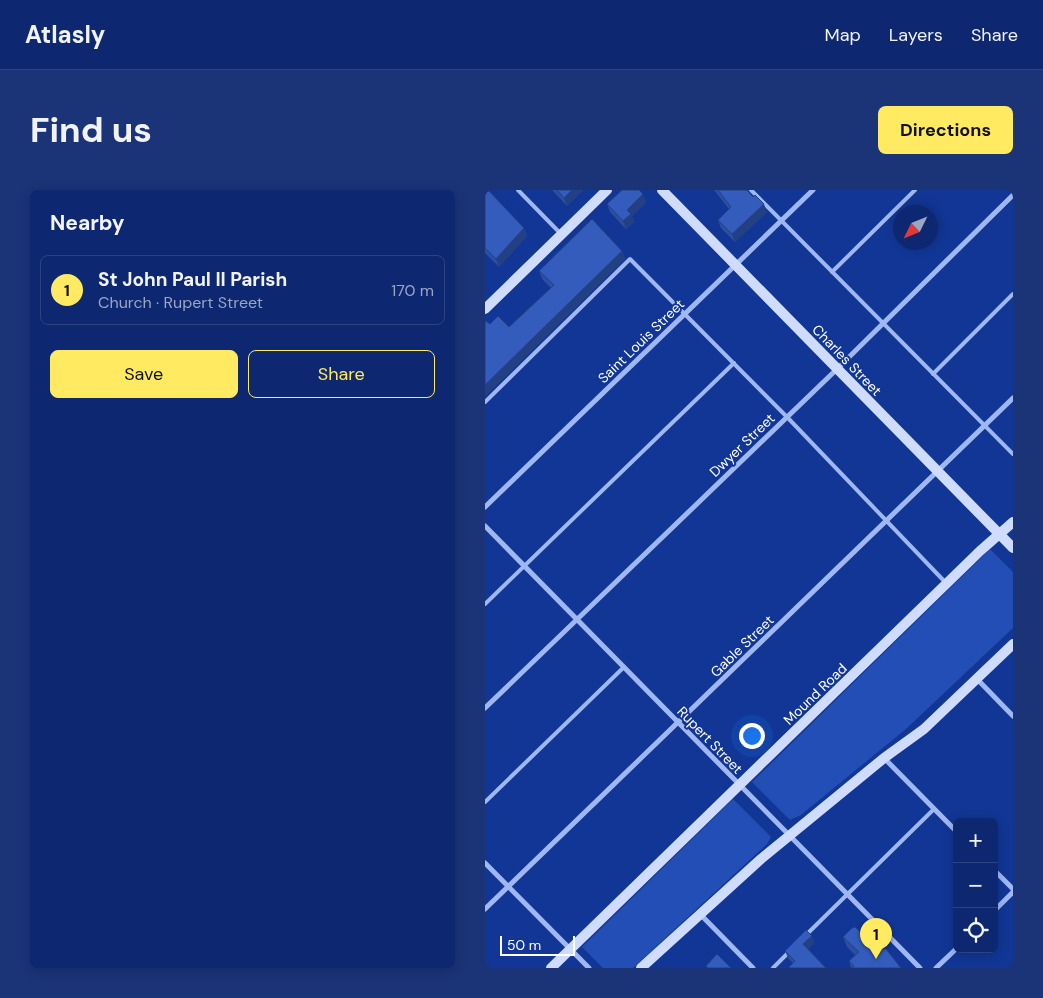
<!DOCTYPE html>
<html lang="en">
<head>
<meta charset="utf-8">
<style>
	body { margin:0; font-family:"DM Sans",sans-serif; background:#1b3478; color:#f1f3f6 }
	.controls { position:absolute; right:15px; bottom:15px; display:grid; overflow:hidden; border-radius:8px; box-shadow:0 2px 12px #0003 }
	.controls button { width:45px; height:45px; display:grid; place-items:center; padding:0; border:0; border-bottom:1px solid #2d4483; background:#0d2870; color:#f1f3f6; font:25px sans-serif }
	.compass { position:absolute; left:408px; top:15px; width:45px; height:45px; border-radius:50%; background:#0d2870; box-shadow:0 2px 12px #0003; rotate:227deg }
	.scale { position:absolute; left:15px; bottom:12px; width:75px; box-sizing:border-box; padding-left:5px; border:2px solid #fff; border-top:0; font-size:14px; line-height:18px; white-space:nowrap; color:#fff; -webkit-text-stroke:4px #113695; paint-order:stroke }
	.you { position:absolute; left:266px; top:545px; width:18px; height:18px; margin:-12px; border:4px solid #fff; border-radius:50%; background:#1a73e8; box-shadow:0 0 0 8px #1a73e833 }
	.badge { display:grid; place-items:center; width:32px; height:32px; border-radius:50%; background:#ffea62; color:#111; font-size:16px; font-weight:700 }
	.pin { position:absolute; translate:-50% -41px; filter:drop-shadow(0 1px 2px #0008) }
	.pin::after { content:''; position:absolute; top:26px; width:18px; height:15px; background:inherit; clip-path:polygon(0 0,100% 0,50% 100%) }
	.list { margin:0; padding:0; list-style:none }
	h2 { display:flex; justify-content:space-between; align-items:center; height:65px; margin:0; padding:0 20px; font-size:21px }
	h2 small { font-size:16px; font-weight:400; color:#9aa6c3 }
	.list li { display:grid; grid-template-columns:32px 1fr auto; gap:15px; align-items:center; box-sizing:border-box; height:70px; margin:0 10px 10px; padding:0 10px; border:1px solid #2d4483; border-radius:8px }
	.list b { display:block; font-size:19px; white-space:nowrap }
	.list p { margin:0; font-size:16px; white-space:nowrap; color:#9aa6c3 }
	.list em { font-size:16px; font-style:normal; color:#9aa6c3 }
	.actions { display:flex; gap:10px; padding:15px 20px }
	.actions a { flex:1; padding:11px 0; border:1px solid #ffea62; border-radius:8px; text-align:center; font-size:18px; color:#ffea62 }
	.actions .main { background:#ffea62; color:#111 }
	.icon { flex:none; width:28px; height:28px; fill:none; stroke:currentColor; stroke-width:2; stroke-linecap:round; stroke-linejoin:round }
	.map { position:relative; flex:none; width:528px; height:778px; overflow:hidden; border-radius:8px }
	header { display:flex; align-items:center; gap:30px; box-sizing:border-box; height:70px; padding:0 25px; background:#0d2870; border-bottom:1px solid #2d4483 }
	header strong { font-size:24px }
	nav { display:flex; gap:28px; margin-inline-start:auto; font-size:18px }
	.intro { display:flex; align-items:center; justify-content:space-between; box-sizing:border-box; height:120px; padding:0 30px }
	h1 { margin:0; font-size:35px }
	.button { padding:12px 22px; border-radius:8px; background:#ffea62; color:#111; font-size:18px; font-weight:700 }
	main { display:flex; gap:30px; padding:0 30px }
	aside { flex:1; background:#0d2870; border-radius:8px; box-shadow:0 2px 12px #0003 }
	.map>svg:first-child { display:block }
	.grass { fill:#224eb5 }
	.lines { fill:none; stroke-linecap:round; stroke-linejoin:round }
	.lane { stroke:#9fb8f3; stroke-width:4 }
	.street { stroke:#9fb8f3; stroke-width:5 }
	.secondary { stroke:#cfdcfd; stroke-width:10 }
	.wall { fill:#2d4fa2 }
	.shaded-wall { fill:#244084 }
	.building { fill:#345cbc; stroke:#244084 }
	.labels { text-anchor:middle; stroke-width:4; stroke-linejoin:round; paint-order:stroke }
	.street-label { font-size:14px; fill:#fff; stroke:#113695 }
</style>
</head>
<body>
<header>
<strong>Atlasly</strong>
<nav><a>Map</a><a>Layers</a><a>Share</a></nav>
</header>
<div class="intro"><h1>Find us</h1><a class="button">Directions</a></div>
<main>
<aside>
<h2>Nearby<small></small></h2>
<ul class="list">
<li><span class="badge">1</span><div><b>St John Paul II Parish</b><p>Church · Rupert Street</p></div><em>170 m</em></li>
</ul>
<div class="actions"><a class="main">Save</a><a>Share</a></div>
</aside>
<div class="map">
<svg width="528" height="778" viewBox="0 0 528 778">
	<rect width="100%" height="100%" fill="#113695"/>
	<g class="grass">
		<path d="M 505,359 L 528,382 L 528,438 L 421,539 L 316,625 L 305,630 L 267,592 Z"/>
		<path d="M 248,609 L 286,647 L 282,654 L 148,778 L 118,778 L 97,757 Z"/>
	</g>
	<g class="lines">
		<g class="lane">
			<path d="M 33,0 L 75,43"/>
			<path d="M 266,0 L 528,264"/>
			<path d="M 347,82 L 430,0"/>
			<path d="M 448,184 L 528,104"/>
			<path d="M 0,212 L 145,69 L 302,227 L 460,392"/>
			<path d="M 0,414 L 249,173"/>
			<path d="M 0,612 L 139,477"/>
			<path d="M 321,745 L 449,619"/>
			<path d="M 288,778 L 305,761"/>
		</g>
		<g class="street">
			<path d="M 0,317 L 328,0"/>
			<path d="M 0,336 L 435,778"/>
			<path d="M 492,489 L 528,526"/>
			<path d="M 0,518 L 352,179 L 528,5"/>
			<path d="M 399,568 L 472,642"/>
			<path d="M 0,673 L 104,778"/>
			<path d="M 509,680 L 528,699"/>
			<path d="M 0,719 L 528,208"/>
			<path d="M 509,721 L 528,702"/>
			<path d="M 214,723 L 268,778"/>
			<path d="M 451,778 L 472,758"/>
		</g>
		<g class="secondary">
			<path d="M 177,0 L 528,358"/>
			<path d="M 0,119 L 122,0"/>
			<path d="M 66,778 L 495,361 L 528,332"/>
			<path d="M 156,778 L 276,669 L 399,568 L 439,539 L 528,454"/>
		</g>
	</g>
	<g class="wall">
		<path d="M 67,0 L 98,0 L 82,16 Z"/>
		<path d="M 229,0 L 262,0 L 282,22 L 250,52 L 236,38 L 233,30 L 244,19 Z"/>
		<path d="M 0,3 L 39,38 L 42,46 L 14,77 L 0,63 Z"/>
		<path d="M 161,12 L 147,26 L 149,32 L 141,39 L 125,22 L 122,14 Z"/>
		<path d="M 137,61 L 140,69 L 0,206 L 5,134 L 24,137 L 66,98 L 57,89 L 54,81 Z"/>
		<path d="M 358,747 L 385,751 L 396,758 L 366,778 L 364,771 L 370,765 L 362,757 Z"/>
		<path d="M 329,753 L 308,773 L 303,768 L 300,761 Z"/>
	</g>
	<g class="shaded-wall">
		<path d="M 87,0 L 98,0 L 82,16 L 79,8 Z"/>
		<path d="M 158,4 L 161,12 L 147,26 L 149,32 L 141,39 L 138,31 L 142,20 Z"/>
		<path d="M 279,14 L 282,22 L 250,52 L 247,44 Z"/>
		<path d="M 39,38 L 42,46 L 14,77 L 11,69 Z"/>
		<path d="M 137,61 L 140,69 L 0,206 L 0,195 Z"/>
		<path d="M 327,746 L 329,753 L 321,762 L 318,754 Z"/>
	</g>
	<g class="building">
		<path d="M 3,0 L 39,38 L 11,69 L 0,58 L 0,3 Z"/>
		<path d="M 72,0 L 87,0 L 79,8 Z"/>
		<path d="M 137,0 L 154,0 L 158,4 L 142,20 L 146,24 L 138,31 L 122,14 Z"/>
		<path d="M 233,0 L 262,0 L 268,7 L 270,5 L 279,14 L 247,44 L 233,30 L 246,17 Z"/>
		<path d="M 107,29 L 137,61 L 0,195 L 0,132 L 1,131 L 5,134 L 13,126 L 24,137 L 69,95 L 54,81 Z"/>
		<path d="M 370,737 L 385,751 L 387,749 L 396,758 L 401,759 L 416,778 L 367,778 L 369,776 L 364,771 L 374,762 L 358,747 L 367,738 Z"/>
		<path d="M 321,740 L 327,746 L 318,754 L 341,778 L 305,778 L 304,777 L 310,771 L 300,761 Z"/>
		<path d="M 232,764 L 246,778 L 223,778 L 221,776 Z"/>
	</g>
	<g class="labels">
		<g class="street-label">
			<text transform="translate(156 151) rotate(-44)" y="5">Saint Louis Street</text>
			<text transform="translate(362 170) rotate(46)" y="5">Charles Street</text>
			<text transform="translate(257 255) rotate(-44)" y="5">Dwyer Street</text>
			<text transform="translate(257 456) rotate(-44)" y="5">Gable Street</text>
			<text transform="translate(330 504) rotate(-44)" y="5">Mound Road</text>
			<text transform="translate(225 550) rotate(46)" y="5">Rupert Street</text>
		</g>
	</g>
</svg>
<div class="controls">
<button>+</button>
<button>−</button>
<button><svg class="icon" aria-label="locate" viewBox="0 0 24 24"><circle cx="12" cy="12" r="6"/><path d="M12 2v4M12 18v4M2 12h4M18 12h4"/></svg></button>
</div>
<svg class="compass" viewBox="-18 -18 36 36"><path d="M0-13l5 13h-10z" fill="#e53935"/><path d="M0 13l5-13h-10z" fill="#9aa6c3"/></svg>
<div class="scale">50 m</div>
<div class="you"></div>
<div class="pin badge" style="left:391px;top:769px">1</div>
</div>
</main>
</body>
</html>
